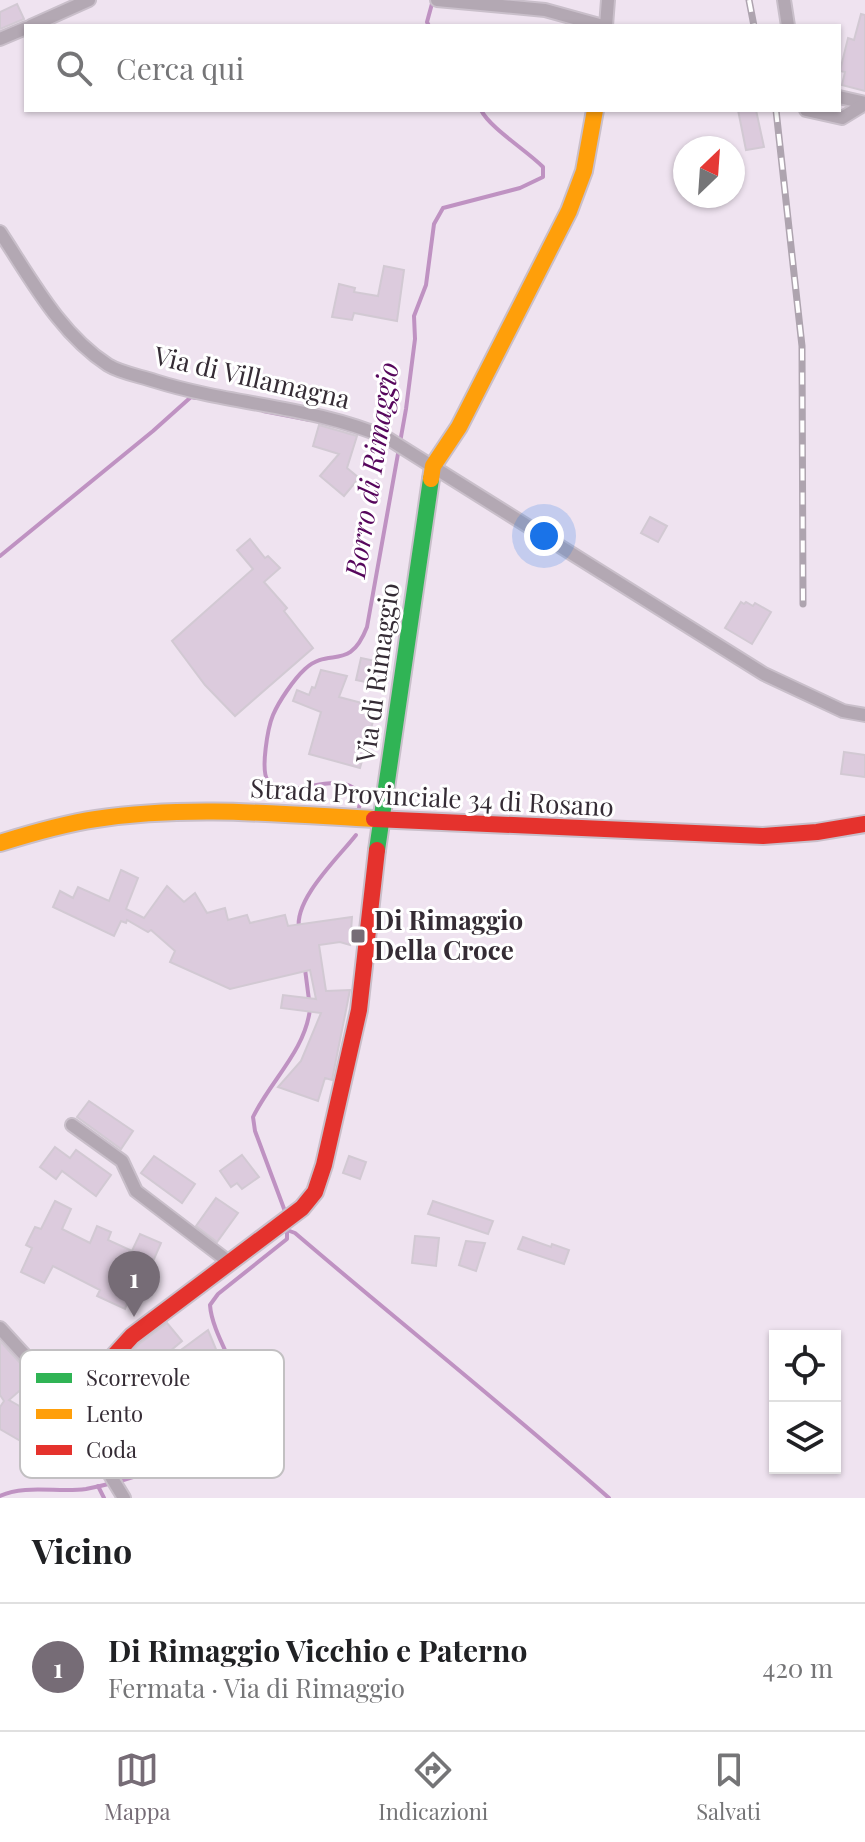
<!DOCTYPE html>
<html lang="it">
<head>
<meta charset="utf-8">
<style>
	body { margin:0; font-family:"Playfair Display",serif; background:#f6f6f6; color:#202124 }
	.controls { position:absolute; right:24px; bottom:24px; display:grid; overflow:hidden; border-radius:0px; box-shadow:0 2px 6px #0004 }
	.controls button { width:72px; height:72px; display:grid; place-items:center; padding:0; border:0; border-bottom:2px solid #e0e0e0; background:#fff; color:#202124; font:40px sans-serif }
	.compass { position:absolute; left:673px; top:136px; width:72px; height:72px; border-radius:50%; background:#fff; box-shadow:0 2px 6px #0004; rotate:25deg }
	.you { position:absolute; left:544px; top:536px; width:28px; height:28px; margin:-20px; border:6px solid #fff; border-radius:50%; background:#1a73e8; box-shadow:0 0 0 12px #1a73e833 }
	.badge { display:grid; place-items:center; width:52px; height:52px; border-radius:50%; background:#766c76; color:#fff; font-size:26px; font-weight:700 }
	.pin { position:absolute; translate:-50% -66px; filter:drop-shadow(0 2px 4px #0008) }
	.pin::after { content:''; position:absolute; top:42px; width:28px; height:24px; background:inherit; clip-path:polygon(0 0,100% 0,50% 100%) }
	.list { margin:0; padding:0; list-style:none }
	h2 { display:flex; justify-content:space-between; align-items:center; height:104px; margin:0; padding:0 32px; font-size:34px }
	h2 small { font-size:26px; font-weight:400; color:#757577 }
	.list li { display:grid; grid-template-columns:52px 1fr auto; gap:24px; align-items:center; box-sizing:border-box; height:128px; padding:0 32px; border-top:2px solid #e0e0e0 }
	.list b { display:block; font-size:30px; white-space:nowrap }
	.list p { margin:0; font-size:26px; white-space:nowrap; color:#757577 }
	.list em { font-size:26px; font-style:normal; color:#757577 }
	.icon { flex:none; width:44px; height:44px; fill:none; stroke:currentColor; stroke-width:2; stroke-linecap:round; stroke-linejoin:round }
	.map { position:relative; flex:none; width:865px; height:1498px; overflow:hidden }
	.search { position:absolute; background:#fff; box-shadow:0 2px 6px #0004; left:24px; right:24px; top:24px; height:88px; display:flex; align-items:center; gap:20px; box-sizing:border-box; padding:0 28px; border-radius:0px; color:#757577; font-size:30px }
	.sheet { height:232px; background:#fff }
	nav { display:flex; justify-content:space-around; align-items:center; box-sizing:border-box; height:112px; border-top:2px solid #e0e0e0; background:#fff; font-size:22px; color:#757577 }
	nav a { display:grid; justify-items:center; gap:4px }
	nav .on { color:#766c76 }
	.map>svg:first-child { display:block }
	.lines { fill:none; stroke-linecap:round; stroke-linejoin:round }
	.stream { stroke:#bf92c2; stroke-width:4 }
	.building { fill:#dccbdd; stroke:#d2c9d3; stroke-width:2 }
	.street-casing { stroke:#c9bfca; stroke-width:16 }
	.fast-casing { stroke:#c9bfca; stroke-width:20 }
	.slow-casing { stroke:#c9bfca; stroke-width:20 }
	.jam-casing { stroke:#c9bfca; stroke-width:20 }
	.street { stroke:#b3a8b3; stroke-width:12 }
	.fast { stroke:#30b455; stroke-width:16 }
	.slow { stroke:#ff9f0a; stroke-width:16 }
	.jam { stroke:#e5322d; stroke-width:16 }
	.rail-casing { stroke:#aea4af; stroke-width:7 }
	.rail { stroke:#fff; stroke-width:4; stroke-dasharray:12; stroke-linecap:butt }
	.poi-dot { fill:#766c76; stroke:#fff; stroke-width:3 }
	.labels { text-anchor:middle; stroke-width:6; stroke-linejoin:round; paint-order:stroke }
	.street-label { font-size:26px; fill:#352c35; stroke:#fff }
	.poi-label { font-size:26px; font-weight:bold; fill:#352c35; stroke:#fff; text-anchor:start }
	.water-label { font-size:28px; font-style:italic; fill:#56065c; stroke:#fff }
	.key { fill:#fff; stroke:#c2c0c2; stroke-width:2 }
	.key-label { font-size:22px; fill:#352c35 }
</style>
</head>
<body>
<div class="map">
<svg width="865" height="1498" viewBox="0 0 865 1498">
	<rect width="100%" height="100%" fill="#efe3f0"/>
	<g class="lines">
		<g class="stream">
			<path d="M 429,26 L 427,22 L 433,0"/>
			<path d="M 263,411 L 310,420"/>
			<path d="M 0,556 L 153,431 L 191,397 L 196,398"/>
			<path d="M 359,808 L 361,794 C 336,765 288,805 268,781 C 260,771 268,727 273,715 C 279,701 294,679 305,669 C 330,646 349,673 367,627 L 406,409 L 415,339 L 414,316 L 426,285 L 434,224 L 443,208 L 520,188 L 543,177 L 543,167 C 526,150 490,128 481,110"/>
			<path d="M 299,929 C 294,899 338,858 356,835"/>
			<path d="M 305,969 L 309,1000"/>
			<path d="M 286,1214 L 255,1131 L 253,1117 C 271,1080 305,1051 310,1009"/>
			<path d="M 287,1230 L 295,1233 C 399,1322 506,1407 609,1498"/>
			<path d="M 98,1486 L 104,1498"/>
			<path d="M 0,1496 C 25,1484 59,1493 86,1489 C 132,1480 236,1450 239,1392 C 241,1372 212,1335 210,1305 L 218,1294 L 287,1239 L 287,1227"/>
		</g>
	</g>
	<g class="building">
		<path d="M 17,4 L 24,19 L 0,29 L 0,12 Z"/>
		<path d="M 861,14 L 865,15 L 865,91 L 842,85 L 845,72 L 840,71 L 848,38 L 854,40 Z"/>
		<path d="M 738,110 L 756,110 L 764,147 L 746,150 Z"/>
		<path d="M 384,266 L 404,270 L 397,321 L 354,313 L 352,320 L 332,317 L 339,284 L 355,288 L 354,292 L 378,296 Z"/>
		<path d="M 319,425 L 357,436 L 347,468 L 359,478 L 344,496 L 320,476 L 339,454 L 313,446 Z"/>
		<path d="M 650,517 L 667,526 L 658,542 L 641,533 Z"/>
		<path d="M 250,539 L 265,558 L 268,556 L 280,568 L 264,582 L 287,608 L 284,611 L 313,648 L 235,716 L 205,685 L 172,641 L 253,569 L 237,550 Z"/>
		<path d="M 741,602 L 744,604 L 746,602 L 753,606 L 755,603 L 771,612 L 752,644 L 725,628 Z"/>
		<path d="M 361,658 L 385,663 L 380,685 L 356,680 Z"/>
		<path d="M 321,670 L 347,676 L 339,697 L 377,707 L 360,768 L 309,754 L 321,712 L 293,701 L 297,690 L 309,695 L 312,687 L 315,688 Z"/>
		<path d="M 844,752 L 865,755 L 865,777 L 841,774 Z"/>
		<path d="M 121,870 L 138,878 L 126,909 L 144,918 L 167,886 L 184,902 L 195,893 L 207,913 L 225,908 L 228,920 L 247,915 L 250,923 L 285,915 L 288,926 L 352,917 L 350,945 L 340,942 L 319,945 L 326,991 L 350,990 L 332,1080 L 325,1078 L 318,1101 L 278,1087 L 301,1061 L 321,1013 L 281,1008 L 283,995 L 316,999 L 310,970 L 230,989 L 170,962 L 175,951 L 151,930 L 148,932 L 127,920 L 126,923 L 121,921 L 114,936 L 53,907 L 60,891 L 73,898 L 78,887 L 109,901 Z"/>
		<path d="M 89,1101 L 133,1131 L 121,1149 L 77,1117 Z"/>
		<path d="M 55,1147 L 70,1158 L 76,1150 L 111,1175 L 96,1196 L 62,1171 L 56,1179 L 40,1167 Z"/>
		<path d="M 242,1155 L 259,1177 L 242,1189 L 237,1183 L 231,1187 L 220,1171 Z"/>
		<path d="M 154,1156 L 195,1184 L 182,1203 L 141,1173 Z"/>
		<path d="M 349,1156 L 366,1162 L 360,1179 L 343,1173 Z"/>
		<path d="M 216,1198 L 238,1213 L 217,1242 L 196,1226 Z"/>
		<path d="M 55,1201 L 71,1209 L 62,1229 L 90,1243 L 97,1226 L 111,1232 L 108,1240 L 132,1251 L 140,1234 L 161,1243 L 147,1275 L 139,1272 L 125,1309 L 97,1296 L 100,1290 L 53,1266 L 44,1283 L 21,1272 L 32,1248 L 26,1245 L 35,1227 L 41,1229 Z"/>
		<path d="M 433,1201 L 493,1221 L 488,1234 L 428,1214 Z"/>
		<path d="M 415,1236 L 439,1238 L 436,1266 L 412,1263 Z"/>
		<path d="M 523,1237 L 551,1247 L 552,1244 L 569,1250 L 564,1264 L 518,1249 Z"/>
		<path d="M 466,1241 L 485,1243 L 476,1271 L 459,1265 Z"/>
		<path d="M 167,1323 L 182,1341 L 139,1377 L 125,1360 L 139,1344 Z"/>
		<path d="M 208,1330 L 220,1359 L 201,1374 L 181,1350 Z"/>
		<path d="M 0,1341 L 34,1378 L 9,1400 L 51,1424 L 36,1450 L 0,1429 L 0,1407 L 4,1401 L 0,1395 Z"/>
	</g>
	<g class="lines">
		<defs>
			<g id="street">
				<path d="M 437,0 L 545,10 L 603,26"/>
				<path d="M 784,0 L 788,26"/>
				<path d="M 31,26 L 89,0"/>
				<path d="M 606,26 L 608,0"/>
				<path d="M 0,39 L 26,28"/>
				<path d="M 839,97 L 865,103"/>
				<path d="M 806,110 L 842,118 L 865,104"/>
				<path d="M 0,232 C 31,279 60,334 108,365 C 121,373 140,376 155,381 C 231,405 314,406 387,438 L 764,674 L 843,711 L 865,715"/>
				<path d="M 72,1125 L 122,1161 L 136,1191 L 229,1262"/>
				<path d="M 0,1328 L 62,1396 L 124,1498"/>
			</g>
			<path id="fast" d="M 377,850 L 431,479"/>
			<g id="slow">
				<path d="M 431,479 L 433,466 L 459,427 L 569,211 L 584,171 L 595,110"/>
				<path d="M 0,843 C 32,833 63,824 96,819 C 188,805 281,814 374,819"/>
			</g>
			<g id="jam">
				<path d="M 374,819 L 763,836 L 817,832 L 865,824"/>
				<path d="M 62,1396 L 91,1381 L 132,1336 L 302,1208 L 315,1192 L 324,1165 L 359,1010 L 377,850"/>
			</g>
		</defs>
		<use href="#street" class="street-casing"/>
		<use href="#fast" class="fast-casing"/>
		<use href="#slow" class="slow-casing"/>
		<use href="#jam" class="jam-casing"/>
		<use href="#street" class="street"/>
		<use href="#fast" class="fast"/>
		<use href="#slow" class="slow"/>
		<use href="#jam" class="jam"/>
		<defs>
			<g id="rail">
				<path d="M 749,0 L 754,26"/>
				<path d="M 776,110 L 802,346 L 803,604"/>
			</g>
		</defs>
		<use href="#rail" class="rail-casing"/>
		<use href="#rail" class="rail"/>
	</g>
	<rect class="poi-dot" x="350" y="928" width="16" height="16" rx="4"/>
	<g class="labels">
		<g class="street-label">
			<text transform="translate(252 378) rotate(13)" y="9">Via di Villamagna</text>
			<text transform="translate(378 673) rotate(-82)" y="9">Via di Rimaggio</text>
			<text transform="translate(432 798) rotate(3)" y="9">Strada Provinciale 34 di Rosano</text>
		</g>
		<g class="poi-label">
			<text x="374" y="930">Di Rimaggio<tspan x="374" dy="30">Della Croce</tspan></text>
		</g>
		<g class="water-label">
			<text transform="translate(372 470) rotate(-81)" y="10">Borro di Rimaggio</text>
		</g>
	</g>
	<rect x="20" y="1350" width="264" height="128" rx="12" class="key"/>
	<rect x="36" y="1373" width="36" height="10" fill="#30b455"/>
	<rect x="36" y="1409" width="36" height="10" fill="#ff9f0a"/>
	<rect x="36" y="1445" width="36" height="10" fill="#e5322d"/>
	<g class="key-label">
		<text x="86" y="1386">Scorrevole</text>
		<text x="86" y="1422">Lento</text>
		<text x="86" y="1458">Coda</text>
	</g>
</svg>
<div class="controls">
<button><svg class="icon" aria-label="locate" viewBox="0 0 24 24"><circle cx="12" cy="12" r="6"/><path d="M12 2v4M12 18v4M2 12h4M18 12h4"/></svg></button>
<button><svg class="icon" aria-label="layers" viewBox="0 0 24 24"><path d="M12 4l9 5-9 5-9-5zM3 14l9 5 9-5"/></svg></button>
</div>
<svg class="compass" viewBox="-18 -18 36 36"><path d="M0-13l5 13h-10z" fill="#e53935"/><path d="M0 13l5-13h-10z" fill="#757577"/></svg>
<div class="you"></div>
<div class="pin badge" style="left:134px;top:1317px">1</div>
<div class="search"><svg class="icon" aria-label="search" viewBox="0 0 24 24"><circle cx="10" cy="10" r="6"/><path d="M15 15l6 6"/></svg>Cerca qui</div>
</div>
<section class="sheet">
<h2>Vicino<small></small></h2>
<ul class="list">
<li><span class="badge">1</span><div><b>Di Rimaggio Vicchio e Paterno</b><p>Fermata · Via di Rimaggio</p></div><em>420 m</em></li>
</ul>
</section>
<nav>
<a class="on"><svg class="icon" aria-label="map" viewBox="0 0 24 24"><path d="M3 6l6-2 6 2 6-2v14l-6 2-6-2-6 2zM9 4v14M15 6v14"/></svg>Mappa</a>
<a><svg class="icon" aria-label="directions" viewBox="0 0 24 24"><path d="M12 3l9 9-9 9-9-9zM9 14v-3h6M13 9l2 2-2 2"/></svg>Indicazioni</a>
<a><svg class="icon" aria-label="saved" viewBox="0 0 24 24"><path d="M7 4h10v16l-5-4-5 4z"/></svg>Salvati</a>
</nav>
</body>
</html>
